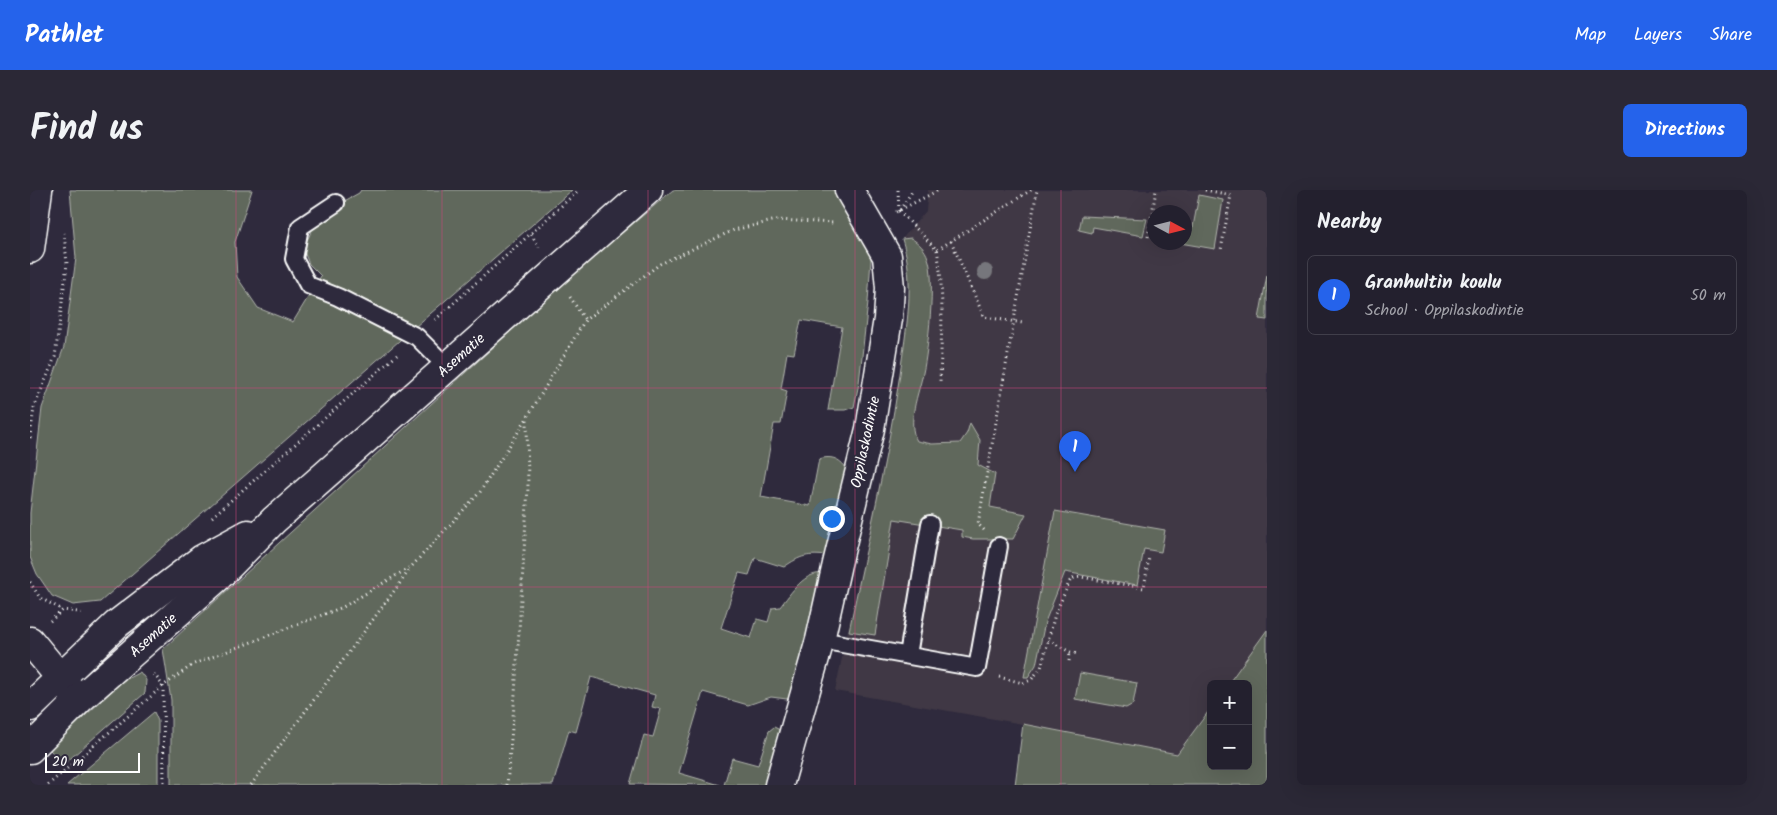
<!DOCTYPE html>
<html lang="en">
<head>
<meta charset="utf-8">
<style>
	body { margin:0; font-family:Kalam,sans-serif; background:#2b2836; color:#f1f3f6 }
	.controls { position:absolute; right:15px; bottom:15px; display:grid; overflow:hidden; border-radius:8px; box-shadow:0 5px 20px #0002 }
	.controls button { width:45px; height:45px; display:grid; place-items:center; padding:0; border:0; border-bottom:1px solid #403e4a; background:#23202e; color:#f1f3f6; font:25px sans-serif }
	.compass { position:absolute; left:1117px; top:15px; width:45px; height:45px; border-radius:50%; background:#23202e; box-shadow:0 5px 20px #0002; rotate:97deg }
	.scale { position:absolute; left:15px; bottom:12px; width:95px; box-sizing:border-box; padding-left:5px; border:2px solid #fff; border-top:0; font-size:14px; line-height:18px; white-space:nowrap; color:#fff; -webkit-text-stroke:4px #2f2a3d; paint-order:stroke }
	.you { position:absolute; left:801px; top:328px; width:18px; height:18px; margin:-12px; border:4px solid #fff; border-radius:50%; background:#1a73e8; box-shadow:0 0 0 8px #1a73e833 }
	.badge { display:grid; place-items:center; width:32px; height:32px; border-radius:50%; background:#2563eb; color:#fff; font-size:16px; font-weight:700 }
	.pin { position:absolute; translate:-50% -41px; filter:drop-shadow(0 1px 2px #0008) }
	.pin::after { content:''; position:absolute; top:26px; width:18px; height:15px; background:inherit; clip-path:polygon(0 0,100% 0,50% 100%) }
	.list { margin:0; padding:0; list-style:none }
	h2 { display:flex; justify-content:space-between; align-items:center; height:65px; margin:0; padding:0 20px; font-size:21px }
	h2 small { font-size:16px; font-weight:400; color:#a3a3aa }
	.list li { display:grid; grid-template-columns:32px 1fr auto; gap:15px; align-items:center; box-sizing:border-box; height:80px; margin:0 10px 10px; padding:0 10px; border:1px solid #403e4a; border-radius:8px }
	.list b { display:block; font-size:19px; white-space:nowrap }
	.list p { margin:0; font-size:16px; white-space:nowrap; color:#a3a3aa }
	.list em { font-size:16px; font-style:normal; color:#a3a3aa }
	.map { position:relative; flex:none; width:1237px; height:595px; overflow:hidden; border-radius:8px }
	header { display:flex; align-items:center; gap:30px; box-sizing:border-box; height:70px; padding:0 25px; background:#2563eb; color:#fff }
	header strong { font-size:24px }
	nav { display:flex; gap:28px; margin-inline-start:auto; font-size:18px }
	.intro { display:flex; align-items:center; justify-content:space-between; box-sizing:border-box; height:120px; padding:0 30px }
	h1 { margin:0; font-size:35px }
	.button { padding:12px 22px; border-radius:8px; background:#2563eb; color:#fff; font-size:18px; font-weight:700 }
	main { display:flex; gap:30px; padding:0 30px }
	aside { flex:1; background:#23202e; border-radius:8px; box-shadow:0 5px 20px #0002 }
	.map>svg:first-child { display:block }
	.built { fill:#413945; fill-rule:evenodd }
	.green { fill:#61685b; stroke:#b0b4ad }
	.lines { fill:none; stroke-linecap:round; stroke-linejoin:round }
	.lane-casing { stroke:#fff; stroke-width:20 }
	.street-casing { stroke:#fff; stroke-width:31 }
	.secondary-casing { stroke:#fff; stroke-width:31 }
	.path { stroke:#fff; stroke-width:3; stroke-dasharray:1 4; stroke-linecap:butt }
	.lane { stroke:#2f2a3d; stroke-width:16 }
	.street { stroke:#2f2a3d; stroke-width:28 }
	.secondary { stroke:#2f2a3d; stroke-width:28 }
	.tree { fill:#76767b }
	.grid { fill:none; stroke:#ce467c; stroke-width:1; stroke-opacity:0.55 }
	.labels { text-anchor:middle; stroke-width:4; stroke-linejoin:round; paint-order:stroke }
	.street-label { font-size:15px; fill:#fff; stroke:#2f2a3d }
</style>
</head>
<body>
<header>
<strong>Pathlet</strong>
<nav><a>Map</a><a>Layers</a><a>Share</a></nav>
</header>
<div class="intro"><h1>Find us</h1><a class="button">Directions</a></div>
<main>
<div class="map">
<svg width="1237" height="595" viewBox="0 0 1237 595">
	<rect width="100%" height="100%" fill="#2f2a3d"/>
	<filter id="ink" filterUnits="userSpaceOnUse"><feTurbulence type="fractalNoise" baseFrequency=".02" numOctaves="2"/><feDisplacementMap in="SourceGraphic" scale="10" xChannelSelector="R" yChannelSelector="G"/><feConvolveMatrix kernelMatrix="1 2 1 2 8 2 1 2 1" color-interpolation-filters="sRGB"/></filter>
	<g filter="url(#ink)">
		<path class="built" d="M 898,0 L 1237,0 L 1237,440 L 1198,494 L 1181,494 L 1181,518 L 1147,564 L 993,534 L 805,501 L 862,234 L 878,122 L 880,82 L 877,63 L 872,49 L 896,21 ZM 1124,22 L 1154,22 L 1154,52 L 1124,52 Z"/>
		<g class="green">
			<path d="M 40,0 L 222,0 L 205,52 L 207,87 L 228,118 L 263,132 L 291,86 L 279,74 L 273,59 L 289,25 L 329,3 L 331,0 L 542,0 L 70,412 L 43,415 L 22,406 L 7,384 L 0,367 L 0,323 L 12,218 L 34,157 L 46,68 Z"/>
			<path d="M 643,0 L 807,0 L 842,55 L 838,112 L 829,193 L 824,217 L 815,220 L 798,220 L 812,137 L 771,130 L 764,164 L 757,163 L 751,199 L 757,201 L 751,234 L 744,234 L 731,307 L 780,316 L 789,269 C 802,265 811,269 818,281 L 798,366 C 778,364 771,365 754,377 L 725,368 L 719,385 L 709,383 L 691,438 L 721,448 L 727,429 L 738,432 L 742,418 L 750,417 C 761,403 775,380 795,384 L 765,510 L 741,507 L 718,515 L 673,502 L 649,583 L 690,595 L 600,594 L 614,545 L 623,547 L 631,519 L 622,517 L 625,505 L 561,487 L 546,542 L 539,540 L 523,595 L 141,595 L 141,510 L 133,459 L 540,87 Z"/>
			<path d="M 1169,5 L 1193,10 L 1185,59 L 1150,53 L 1154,52 L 1155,36 L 1163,37 Z"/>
			<path d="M 1052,26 L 1117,29 L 1113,46 L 1063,37 L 1062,43 L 1049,40 Z"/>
			<path d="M 881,48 C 888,53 895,58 898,68 C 906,88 898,161 893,183 C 889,203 876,233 887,251 L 902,254 L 930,253 L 937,243 L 940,233 L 950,250 L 948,275 L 965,284 L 960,317 L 996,324 L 983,349 L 943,349 L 932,347 L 932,340 L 864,329 L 845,445 L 819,441 C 837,355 857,270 870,184 C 876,139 886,93 872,49 Z"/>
			<path d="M 1237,85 L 1237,130 L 1229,129 Z"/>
			<path d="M 1025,321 L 1135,340 L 1131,362 L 1114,359 L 1107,395 L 1035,382 L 1015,432 L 1006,475 L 998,487 L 994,487 Z"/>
			<path d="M 1237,440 L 1237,595 L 985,595 L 993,534 L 1147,564 L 1181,518 L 1181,576 L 1218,576 L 1218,494 L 1198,494 Z"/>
			<path d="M 110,482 L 116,490 L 115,503 L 34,574 L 19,559 L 93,491 Z"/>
			<path d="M 1050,483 L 1107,493 L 1103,514 L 1096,518 L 1045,509 Z"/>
			<path d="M 124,522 L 128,531 L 128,595 L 37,595 Z"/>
			<path d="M 744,537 L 750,540 L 751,548 L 737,595 L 694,595 L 702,568 L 728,575 L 739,541 Z"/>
		</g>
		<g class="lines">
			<defs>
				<g id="lane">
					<path d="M 306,13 L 270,37 L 264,69 L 278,95 L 308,107 L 387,147 L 417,177"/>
					<path d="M 790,450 L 947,478 L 969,356"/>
					<path d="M 878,465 L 900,334"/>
				</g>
				<path id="street" d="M 749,595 L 790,450 L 807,374 L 840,239 L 858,129 L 860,98 L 857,66 L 819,0"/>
				<g id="secondary">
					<path d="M 0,59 L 8,0"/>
					<path d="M 0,451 L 42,502"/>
					<path d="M 0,517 L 87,434 L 172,369 L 218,344"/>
					<path d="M 0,559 L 49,510 L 187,388 L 244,330 L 618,0"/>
				</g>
			</defs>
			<use href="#lane" class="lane-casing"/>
			<use href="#street" class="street-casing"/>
			<use href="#secondary" class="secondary-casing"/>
			<g class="path">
				<path d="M 868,0 L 869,22"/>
				<path d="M 1175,0 L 1201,5 L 1191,60"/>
				<path d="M 870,20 L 883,0"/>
				<path d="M 869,21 L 907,60 L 1001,0"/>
				<path d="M 866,22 L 909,0"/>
				<path d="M 501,44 L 509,57"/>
				<path d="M 1118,47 L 1126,0"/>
				<path d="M 921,51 L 954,127 L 993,133"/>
				<path d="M 907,60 C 915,102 911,150 910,193"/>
				<path d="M 540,107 L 555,130"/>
				<path d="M 405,130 L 549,0"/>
				<path d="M 0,248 L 4,218 L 25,167 L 37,74 L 34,43"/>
				<path d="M 182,327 L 367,165"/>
				<path d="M 954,340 L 948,334 L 1007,0"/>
				<path d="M 0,392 L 10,408 L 33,420"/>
				<path d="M 20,431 L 33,420 L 55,423"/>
				<path d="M 1018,450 L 1040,462 L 1047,464"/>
				<path d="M 1039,471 L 1040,462"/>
				<path d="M 124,484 L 133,496 L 134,595"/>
				<path d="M 969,487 L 993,493 L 1001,490 L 1011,478 L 1025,424 L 1040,391 L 1044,388 L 1051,387 L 1114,398 L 1119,367"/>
				<path d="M 18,595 L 133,496 L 164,474 L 313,417 L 382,376 L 450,302 L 497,228 L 555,130 L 630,74 L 704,40 L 747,30 L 804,33"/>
				<path d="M 221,595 L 381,378"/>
				<path d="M 477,595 L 485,504 L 498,298 L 497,229"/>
			</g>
			<use href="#lane" class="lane"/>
			<use href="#street" class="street"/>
			<use href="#secondary" class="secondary"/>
		</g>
		<circle class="tree" cx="955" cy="82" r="8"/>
	</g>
	<path class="grid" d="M 206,0 L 206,595M 412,0 L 412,595M 618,0 L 618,595M 825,0 L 825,595M 1031,0 L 1031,595M 0,198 L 1237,198M 0,397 L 1237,397"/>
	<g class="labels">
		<g class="street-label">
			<text transform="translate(431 165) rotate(-42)" y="5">Asematie</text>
			<text transform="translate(835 252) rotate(-78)" y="5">Oppilaskodintie</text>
			<text transform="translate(123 445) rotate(-42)" y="5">Asematie</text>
		</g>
	</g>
</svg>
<div class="controls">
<button>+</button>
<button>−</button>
</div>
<svg class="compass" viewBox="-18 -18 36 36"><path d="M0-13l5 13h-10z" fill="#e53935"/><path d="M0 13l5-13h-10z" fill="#a3a3aa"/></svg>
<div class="scale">20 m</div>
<div class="you"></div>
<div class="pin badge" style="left:1045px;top:282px">1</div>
</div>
<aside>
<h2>Nearby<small></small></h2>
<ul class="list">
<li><span class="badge">1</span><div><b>Granhultin koulu</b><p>School · Oppilaskodintie</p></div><em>50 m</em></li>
</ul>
</aside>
</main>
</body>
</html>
